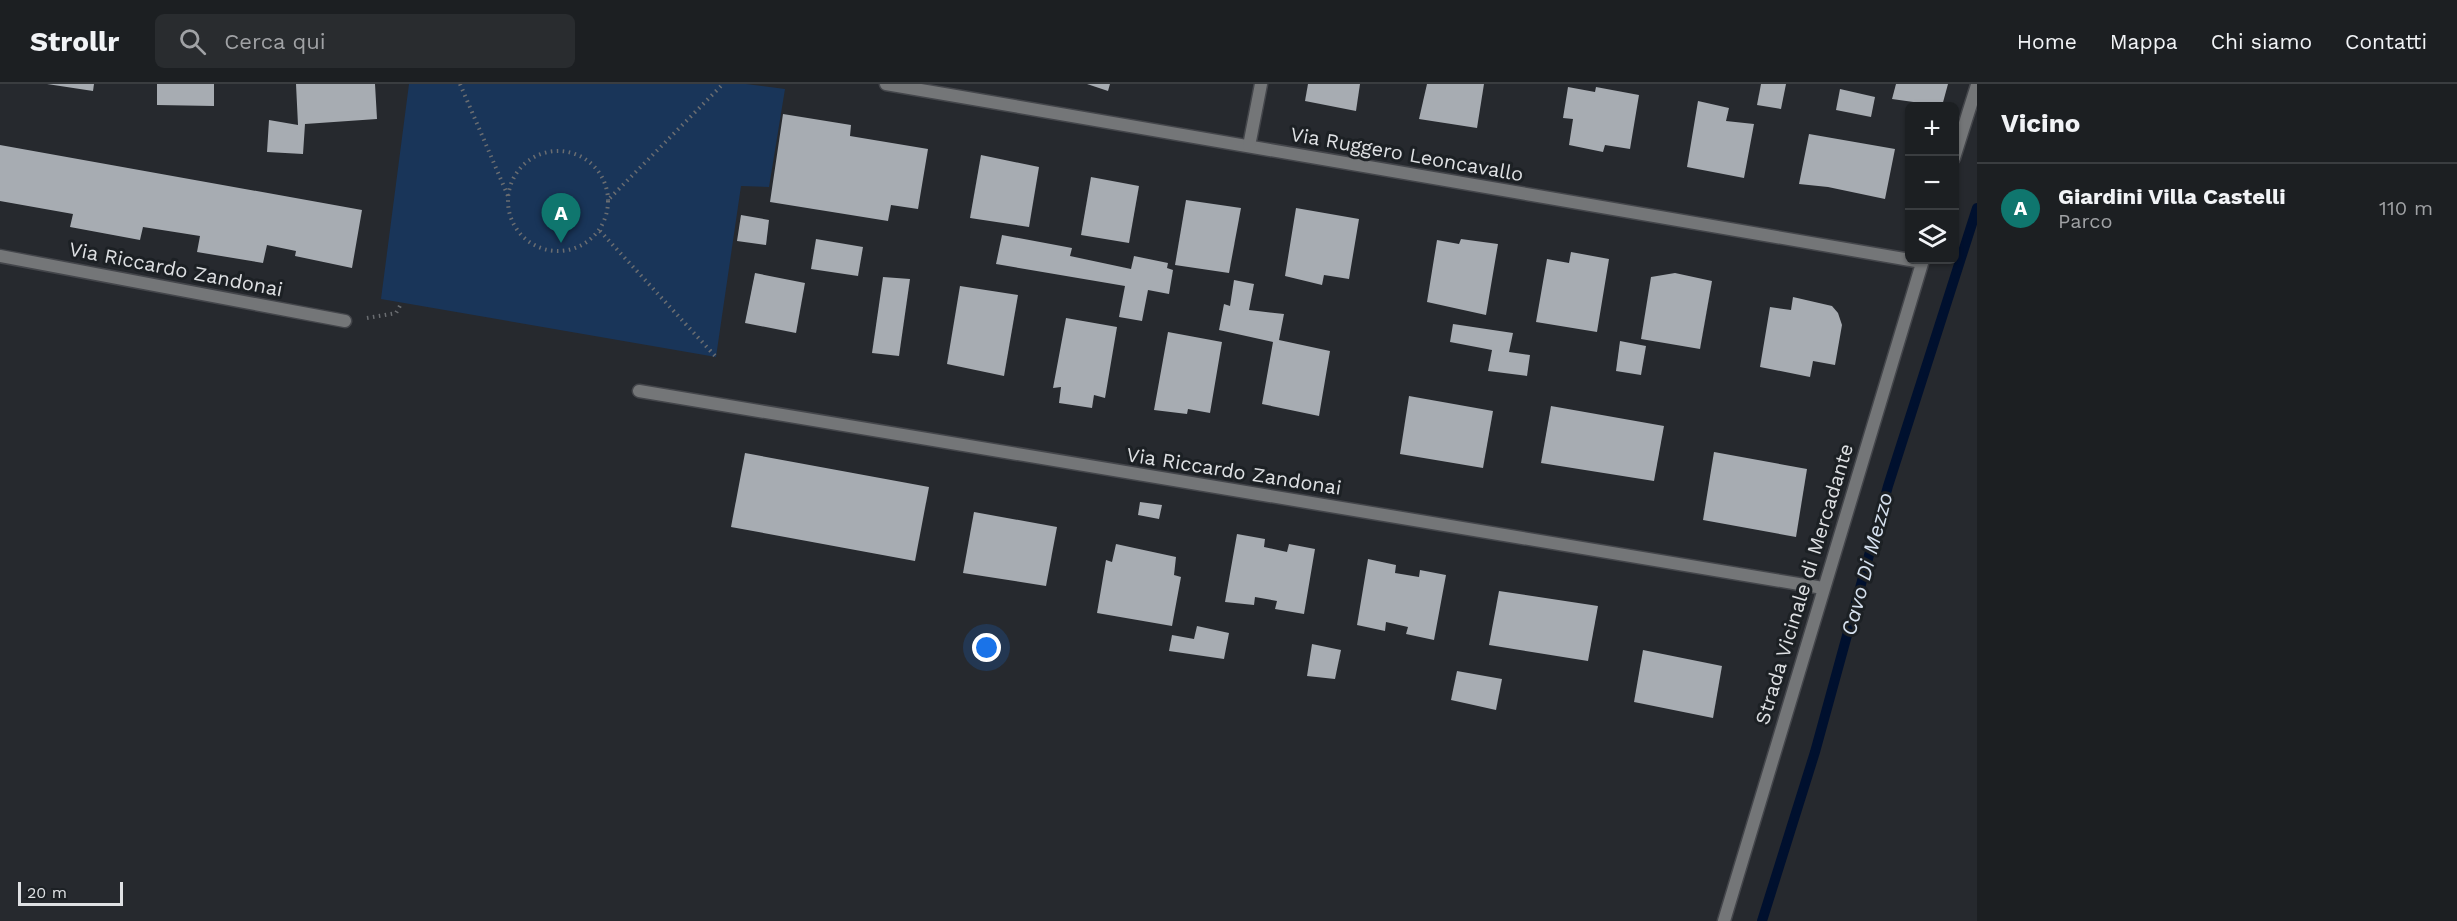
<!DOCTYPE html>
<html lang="it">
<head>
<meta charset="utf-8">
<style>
	body { margin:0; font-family:"Work Sans",sans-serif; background:#292c2f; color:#f1f3f6 }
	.controls { position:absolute; right:18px; top:18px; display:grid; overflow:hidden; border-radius:9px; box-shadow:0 2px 4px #0004 }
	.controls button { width:54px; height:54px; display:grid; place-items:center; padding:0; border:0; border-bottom:2px solid #3a3d40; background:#1c1f22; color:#f1f3f6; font:30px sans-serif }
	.scale { position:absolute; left:18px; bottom:15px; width:105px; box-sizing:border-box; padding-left:6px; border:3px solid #dfe1e4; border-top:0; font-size:16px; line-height:21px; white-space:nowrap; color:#dfe1e4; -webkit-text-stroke:4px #1c2024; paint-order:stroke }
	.you { position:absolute; left:987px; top:564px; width:21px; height:21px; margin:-15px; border:4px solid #fff; border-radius:50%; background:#1a73e8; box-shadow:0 0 0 9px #1a73e833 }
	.badge { display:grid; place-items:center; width:39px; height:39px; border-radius:50%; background:#0f766e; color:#fff; font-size:20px; font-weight:700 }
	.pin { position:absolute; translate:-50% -50px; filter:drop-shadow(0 2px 3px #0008) }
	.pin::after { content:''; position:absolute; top:32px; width:21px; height:18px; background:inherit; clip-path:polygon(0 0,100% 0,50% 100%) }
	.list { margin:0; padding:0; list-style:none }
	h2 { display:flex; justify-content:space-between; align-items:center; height:78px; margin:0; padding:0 24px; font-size:26px }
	h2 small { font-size:20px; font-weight:400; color:#a0a2a5 }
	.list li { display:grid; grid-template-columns:39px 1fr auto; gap:18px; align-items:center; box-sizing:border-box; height:90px; padding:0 24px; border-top:2px solid #3a3d40 }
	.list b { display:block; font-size:22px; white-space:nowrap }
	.list p { margin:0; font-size:20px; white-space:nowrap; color:#a0a2a5 }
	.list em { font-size:20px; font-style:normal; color:#a0a2a5 }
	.icon { flex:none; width:33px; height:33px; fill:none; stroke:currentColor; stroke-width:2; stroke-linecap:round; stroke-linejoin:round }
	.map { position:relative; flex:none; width:1977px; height:837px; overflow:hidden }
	header { display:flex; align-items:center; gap:36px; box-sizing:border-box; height:84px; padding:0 30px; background:#1c1f22; border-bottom:2px solid #3a3d40 }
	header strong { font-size:28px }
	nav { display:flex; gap:33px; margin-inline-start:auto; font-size:21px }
	.search { width:420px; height:54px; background:#292c2f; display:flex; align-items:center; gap:15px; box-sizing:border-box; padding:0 21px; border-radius:9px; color:#a0a2a5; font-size:22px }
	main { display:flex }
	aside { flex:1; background:#1c1f22 }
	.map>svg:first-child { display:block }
	.green { fill:#193559 }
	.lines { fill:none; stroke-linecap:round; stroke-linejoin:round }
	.stream { stroke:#00102e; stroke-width:10 }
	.building { fill:#a7acb2 }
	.minor-casing { stroke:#44464b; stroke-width:15 }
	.tertiary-casing { stroke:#44464b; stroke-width:15 }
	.path { stroke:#6a6d71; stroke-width:4; stroke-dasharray:1.5 4.5; stroke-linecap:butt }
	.minor { stroke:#747678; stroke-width:12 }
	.tertiary { stroke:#747678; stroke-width:12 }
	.labels { text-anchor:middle; stroke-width:6; stroke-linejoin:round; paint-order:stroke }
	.street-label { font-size:20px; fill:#dfe1e4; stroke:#1c2024 }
	.water-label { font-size:21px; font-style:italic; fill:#d7e2f0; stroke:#1c2024 }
</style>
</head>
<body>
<header>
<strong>Strollr</strong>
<div class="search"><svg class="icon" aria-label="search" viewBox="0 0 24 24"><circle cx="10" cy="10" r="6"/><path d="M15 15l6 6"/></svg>Cerca qui</div>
<nav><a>Home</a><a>Mappa</a><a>Chi siamo</a><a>Contatti</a></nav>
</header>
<main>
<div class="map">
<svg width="1977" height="837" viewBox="0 0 1977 837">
	<rect width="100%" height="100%" fill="#26292e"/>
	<path class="green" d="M 409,0 L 746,0 L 785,5 L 769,103 L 741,102 L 716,273 L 381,215 Z"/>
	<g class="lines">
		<path class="stream" d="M 1762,837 L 1815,668 L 1888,402 L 1977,124"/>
	</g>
	<g class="building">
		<path d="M 47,0 L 94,0 L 93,7 Z"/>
		<path d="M 157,0 L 214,0 L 214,22 L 157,21 Z"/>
		<path d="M 296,0 L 375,0 L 377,35 L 305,40 L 303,70 L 267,68 L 269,36 L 298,41 Z"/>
		<path d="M 1087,0 L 1110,0 L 1108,7 Z"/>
		<path d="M 1308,0 L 1360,0 L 1356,27 L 1305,17 Z"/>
		<path d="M 1427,0 L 1484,0 L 1477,44 L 1419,35 Z"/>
		<path d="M 1761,0 L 1786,0 L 1781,25 L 1757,21 Z"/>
		<path d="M 1896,0 L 1948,0 L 1942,22 L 1892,15 Z"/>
		<path d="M 1568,3 L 1595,8 L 1596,3 L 1639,11 L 1630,65 L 1605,61 L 1603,68 L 1569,61 L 1573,35 L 1563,34 Z"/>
		<path d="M 1840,5 L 1875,13 L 1871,33 L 1836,26 Z"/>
		<path d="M 1698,17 L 1729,24 L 1726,37 L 1754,40 L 1744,94 L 1687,83 Z"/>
		<path d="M 783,30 L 851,41 L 850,52 L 928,65 L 918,125 L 891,121 L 888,137 L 770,118 Z"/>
		<path d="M 1809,50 L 1895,65 L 1885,115 L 1828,103 L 1799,100 Z"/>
		<path d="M 0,61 L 362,126 L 352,184 L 295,172 L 296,167 L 267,161 L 263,179 L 197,168 L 200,152 L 143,143 L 140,156 L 70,143 L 73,130 L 0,117 Z"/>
		<path d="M 981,71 L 1039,83 L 1029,143 L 970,134 Z"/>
		<path d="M 1091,93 L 1139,102 L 1129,159 L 1081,151 Z"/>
		<path d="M 1186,116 L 1241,124 L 1229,189 L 1175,181 Z"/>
		<path d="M 1296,124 L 1359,135 L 1349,195 L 1324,191 L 1322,201 L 1285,192 Z"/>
		<path d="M 741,131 L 769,136 L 766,161 L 737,157 Z"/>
		<path d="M 1002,151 L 1072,164 L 1070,172 L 1131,185 L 1134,172 L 1168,179 L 1167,184 L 1173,186 L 1169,210 L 1148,206 L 1142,237 L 1119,233 L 1125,202 L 996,180 Z"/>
		<path d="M 816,155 L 863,163 L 858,192 L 811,185 Z"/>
		<path d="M 1461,155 L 1498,160 L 1486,231 L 1427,218 L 1437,156 L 1459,160 Z"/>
		<path d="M 1571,168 L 1609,175 L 1597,248 L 1536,238 L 1547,175 L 1569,179 Z"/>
		<path d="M 755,189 L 805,199 L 796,249 L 745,239 Z"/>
		<path d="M 1675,189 L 1712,197 L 1700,265 L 1641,255 L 1651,193 Z"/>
		<path d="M 883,193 L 910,195 L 899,272 L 872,269 Z"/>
		<path d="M 1234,196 L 1254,200 L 1249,226 L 1284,230 L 1279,256 L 1330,267 L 1319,332 L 1262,320 L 1273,258 L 1219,246 L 1224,220 L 1230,222 Z"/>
		<path d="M 960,202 L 1018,211 L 1004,292 L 947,280 Z"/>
		<path d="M 1793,213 L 1832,222 L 1838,229 L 1842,241 L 1835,281 L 1813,277 L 1810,293 L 1760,283 L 1770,223 L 1791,226 Z"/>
		<path d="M 1066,234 L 1117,243 L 1105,314 L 1094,311 L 1092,324 L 1059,319 L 1061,303 L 1053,304 Z"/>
		<path d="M 1453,240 L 1513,249 L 1509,268 L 1530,271 L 1527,292 L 1488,287 L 1492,266 L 1450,258 Z"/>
		<path d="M 1168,248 L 1222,258 L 1210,329 L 1188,325 L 1187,330 L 1154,326 Z"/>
		<path d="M 1620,257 L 1646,262 L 1641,291 L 1616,287 Z"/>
		<path d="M 1409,312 L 1493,327 L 1483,384 L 1400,370 Z"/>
		<path d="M 1551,322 L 1664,342 L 1654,397 L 1541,379 Z"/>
		<path d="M 1714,368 L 1807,385 L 1796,453 L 1703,436 Z"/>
		<path d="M 745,369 L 929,403 L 915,477 L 731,443 Z"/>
		<path d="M 1140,418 L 1162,421 L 1159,435 L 1138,431 Z"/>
		<path d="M 974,428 L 1057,443 L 1046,502 L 963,489 Z"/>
		<path d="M 1237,450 L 1265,455 L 1264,463 L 1287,468 L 1289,460 L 1315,465 L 1304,530 L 1275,525 L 1277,517 L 1255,513 L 1254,521 L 1225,518 Z"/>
		<path d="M 1116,460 L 1176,473 L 1174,491 L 1181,493 L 1172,542 L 1097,529 L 1106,476 L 1112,478 Z"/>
		<path d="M 1368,475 L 1396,481 L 1395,489 L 1419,493 L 1420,486 L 1446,491 L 1434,556 L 1406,550 L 1408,543 L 1386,538 L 1385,547 L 1357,541 Z"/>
		<path d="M 1499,507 L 1598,522 L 1588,577 L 1489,561 Z"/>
		<path d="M 1197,542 L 1229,549 L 1224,575 L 1169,567 L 1172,551 L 1194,555 Z"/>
		<path d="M 1312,560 L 1341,566 L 1335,595 L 1307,592 Z"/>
		<path d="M 1643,566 L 1722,582 L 1713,634 L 1634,618 Z"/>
		<path d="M 1457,587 L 1502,595 L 1496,626 L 1451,616 Z"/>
	</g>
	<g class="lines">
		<defs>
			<g id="minor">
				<path d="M 886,0 L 1922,178"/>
				<path d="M 1249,62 L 1261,0"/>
				<path d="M 0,172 L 345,237"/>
				<path d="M 639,307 L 1823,504"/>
			</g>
			<g id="tertiary">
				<path d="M 1954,74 L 1977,1"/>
				<path d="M 1724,837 L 1923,176"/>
			</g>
		</defs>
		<use href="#minor" class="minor-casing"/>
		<use href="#tertiary" class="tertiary-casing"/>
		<g class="path">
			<path d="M 460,0 L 508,112"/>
			<circle cx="558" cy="117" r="50"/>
			<path d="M 610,114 L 723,0"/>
			<path d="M 600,147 L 716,273"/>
			<path d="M 367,234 L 396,229 L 402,218"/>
		</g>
		<use href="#minor" class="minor"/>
		<use href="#tertiary" class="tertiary"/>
	</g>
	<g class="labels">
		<g class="street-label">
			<text transform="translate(1407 70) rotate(10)" y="7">Via Ruggero Leoncavallo</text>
			<text transform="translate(176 185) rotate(11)" y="7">Via Riccardo Zandonai</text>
			<text transform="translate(1234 387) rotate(9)" y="7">Via Riccardo Zandonai</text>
			<text transform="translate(1804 500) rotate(-73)" y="7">Strada Vicinale di Mercadante</text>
		</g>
		<g class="water-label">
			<text transform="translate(1867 480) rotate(-75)" y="7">Cavo Di Mezzo</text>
		</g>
	</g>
</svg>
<div class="controls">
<button>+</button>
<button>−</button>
<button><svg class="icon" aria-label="layers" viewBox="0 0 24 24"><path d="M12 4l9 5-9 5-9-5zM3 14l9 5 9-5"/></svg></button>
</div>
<div class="scale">20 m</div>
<div class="you"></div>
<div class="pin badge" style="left:561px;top:159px">A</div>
</div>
<aside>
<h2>Vicino<small></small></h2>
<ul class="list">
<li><span class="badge">A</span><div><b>Giardini Villa Castelli</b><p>Parco</p></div><em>110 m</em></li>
</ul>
</aside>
</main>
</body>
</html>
